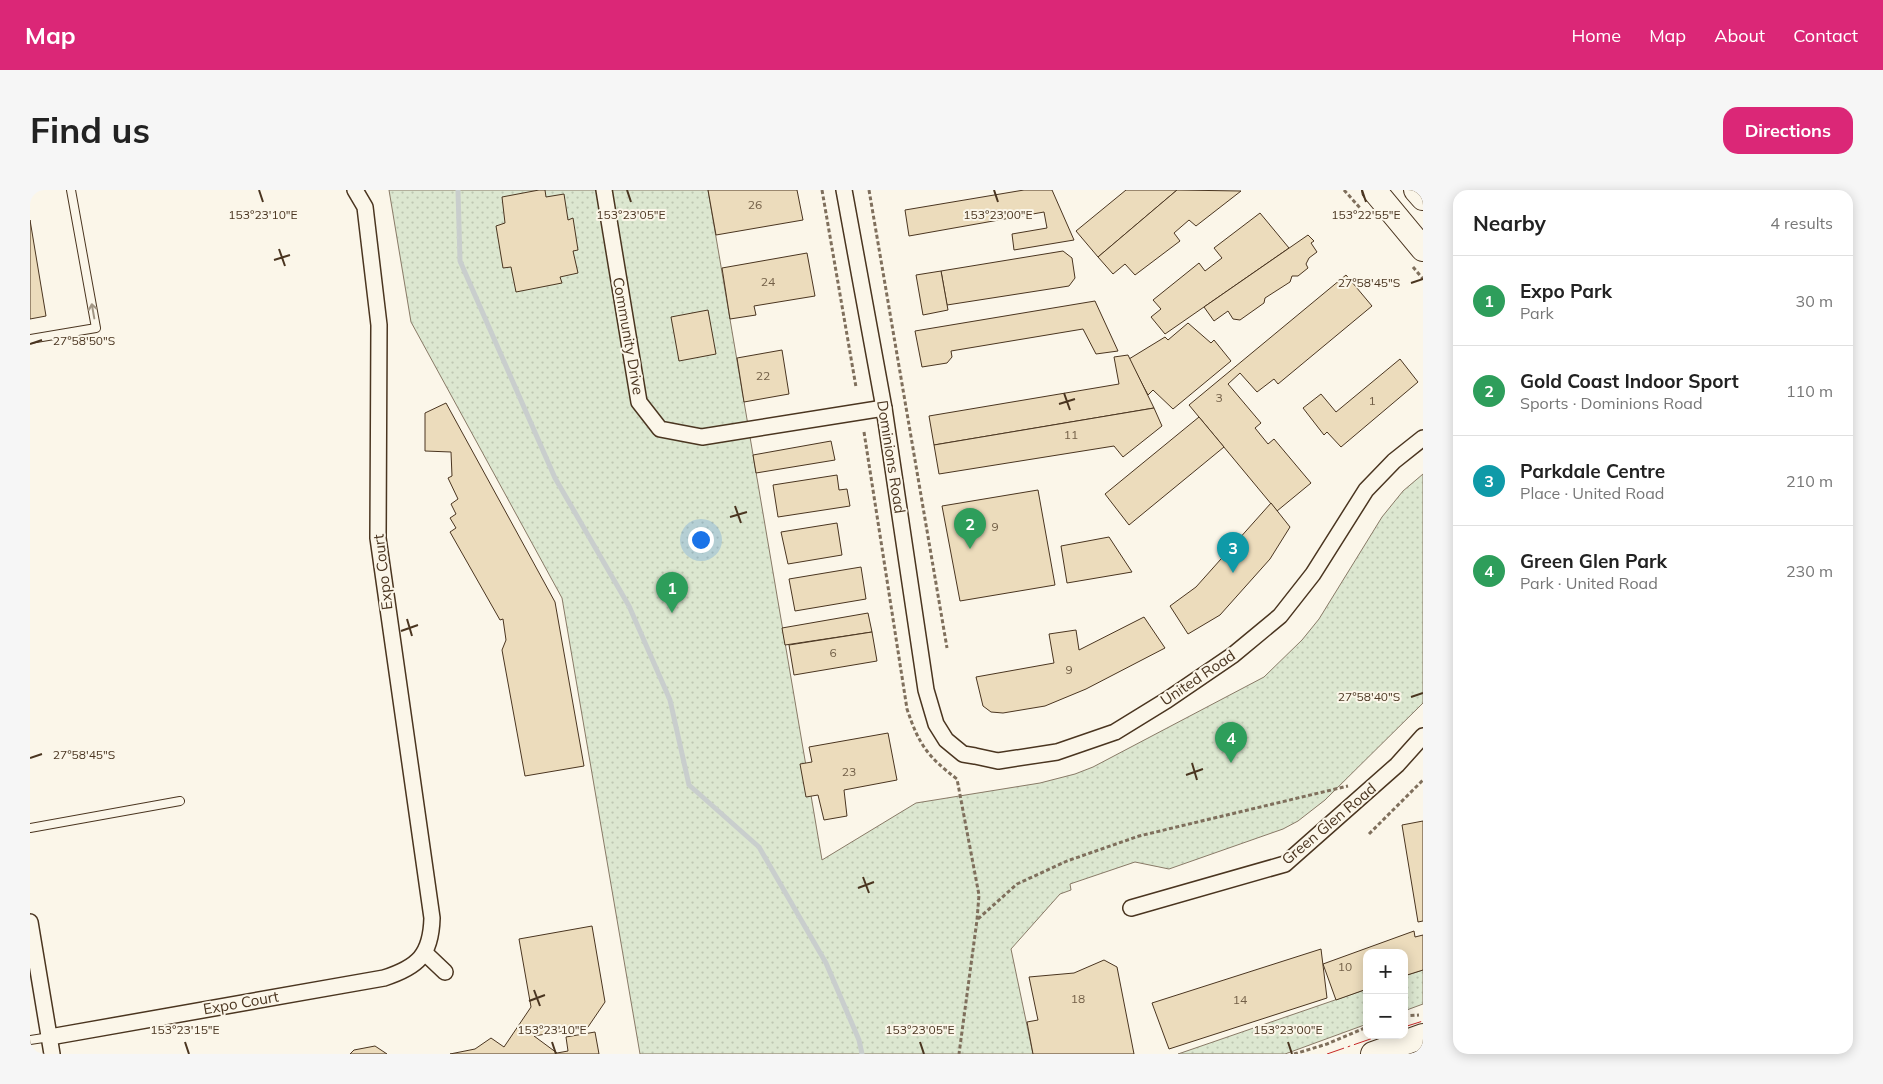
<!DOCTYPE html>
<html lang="en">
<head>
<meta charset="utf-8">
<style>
	body { margin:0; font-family:Mulish,sans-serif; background:#f6f6f6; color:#222 }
	.controls { position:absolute; right:15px; bottom:15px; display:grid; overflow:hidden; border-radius:10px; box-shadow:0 2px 12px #0003 }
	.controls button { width:45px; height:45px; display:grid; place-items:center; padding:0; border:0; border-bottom:1px solid #e0e0e0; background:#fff; color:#222; font:25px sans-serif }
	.you { position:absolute; left:670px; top:349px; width:18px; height:18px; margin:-12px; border:4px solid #fff; border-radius:50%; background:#1a73e8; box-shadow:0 0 0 8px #1a73e833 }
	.badge { display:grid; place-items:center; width:32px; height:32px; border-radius:50%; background:#db2777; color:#fff; font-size:16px; font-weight:700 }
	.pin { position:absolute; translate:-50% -41px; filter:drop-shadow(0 1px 2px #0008) }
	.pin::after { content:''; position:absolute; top:26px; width:18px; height:15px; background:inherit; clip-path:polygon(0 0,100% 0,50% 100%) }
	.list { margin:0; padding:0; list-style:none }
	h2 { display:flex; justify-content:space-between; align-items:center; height:65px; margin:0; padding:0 20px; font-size:21px }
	h2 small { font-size:16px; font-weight:400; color:#767676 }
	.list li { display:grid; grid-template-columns:32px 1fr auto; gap:15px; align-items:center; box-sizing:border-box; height:90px; padding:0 20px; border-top:1px solid #e0e0e0 }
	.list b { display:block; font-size:19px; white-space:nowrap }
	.list p { margin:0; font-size:16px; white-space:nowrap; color:#767676 }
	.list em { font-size:16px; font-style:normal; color:#767676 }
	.map { position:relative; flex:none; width:1393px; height:864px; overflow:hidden; border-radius:15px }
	header { display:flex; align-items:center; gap:30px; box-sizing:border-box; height:70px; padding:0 25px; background:#db2777; color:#fff }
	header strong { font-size:24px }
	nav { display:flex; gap:28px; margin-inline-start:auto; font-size:18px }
	.intro { display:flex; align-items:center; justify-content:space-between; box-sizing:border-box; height:120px; padding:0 30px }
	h1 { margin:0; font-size:35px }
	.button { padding:12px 22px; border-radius:15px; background:#db2777; color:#fff; font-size:18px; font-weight:700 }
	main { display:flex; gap:30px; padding:0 30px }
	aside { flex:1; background:#fff; border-radius:15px; box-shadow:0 2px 12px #0003 }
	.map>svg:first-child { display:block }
	.park { fill:url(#park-dots); stroke:#887966 }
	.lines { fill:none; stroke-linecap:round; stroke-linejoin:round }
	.stream { stroke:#c9cecd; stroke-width:5 }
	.building { fill:#ecdcbc; stroke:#4a3520 }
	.lane-casing { stroke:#4a3520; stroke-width:10 }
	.street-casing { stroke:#4a3520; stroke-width:18 }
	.primary-casing { stroke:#4a3520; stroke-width:26 }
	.path { stroke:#7f6f5c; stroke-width:3; stroke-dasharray:4 2.5; stroke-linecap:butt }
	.lane { stroke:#fbf6e9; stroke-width:8 }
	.street { stroke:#fbf6e9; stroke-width:15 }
	.primary { stroke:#fbf6e9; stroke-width:24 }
	.power { stroke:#c62828; stroke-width:1; stroke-dasharray:18 4 2.5 4; stroke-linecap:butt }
	.oneway { stroke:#a29684 }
	.ticks { fill:none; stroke:#4a3520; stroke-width:2 }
	.labels { text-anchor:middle; stroke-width:4; stroke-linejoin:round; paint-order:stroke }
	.number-label { font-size:12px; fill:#725f47 }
	.street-label { font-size:15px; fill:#4a3520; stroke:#fbf6e9 }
	.ticks-label { font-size:12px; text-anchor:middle; fill:#4a3520; stroke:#fbf6e9; stroke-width:4; stroke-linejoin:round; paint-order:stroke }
</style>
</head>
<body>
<header>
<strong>Map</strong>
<nav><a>Home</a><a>Map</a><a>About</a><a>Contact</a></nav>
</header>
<div class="intro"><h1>Find us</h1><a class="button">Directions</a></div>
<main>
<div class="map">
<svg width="1393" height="864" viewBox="0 0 1393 864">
	<defs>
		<pattern id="park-dots" width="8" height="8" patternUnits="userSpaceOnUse" patternTransform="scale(1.25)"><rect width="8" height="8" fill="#dce7d0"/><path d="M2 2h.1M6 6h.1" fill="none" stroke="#bec7b2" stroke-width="1.8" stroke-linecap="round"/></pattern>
	</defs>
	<rect width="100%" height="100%" fill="#fbf6e9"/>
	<g class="park">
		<path d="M 359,0 L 678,0 L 792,670 L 886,613 L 1010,593 L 1045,584 L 1063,577 L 1234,487 L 1272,450 L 1289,429 L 1352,327 L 1373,301 L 1393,284 L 1393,513 L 1295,610 L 1268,631 L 1253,639 L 1139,679 L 1105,672 L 1040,694 L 1041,700 L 1030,704 L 981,759 L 1003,864 L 610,864 L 532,408 L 381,132 Z"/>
		<path d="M 1393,780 L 1393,814 L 1374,821 L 1374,786 Z"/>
		<path d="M 1337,799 L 1337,834 L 1255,864 L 1148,864 Z"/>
	</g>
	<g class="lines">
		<path class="stream" d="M 428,0 L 430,71 L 525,288 L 599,416 L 640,510 L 659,595 L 729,657 L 796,773 L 829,850 L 832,864"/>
	</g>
	<g class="building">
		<path d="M 509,0 L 515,0 L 516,7 L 534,4 L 538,30 L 543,28 L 548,60 L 543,61 L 548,83 L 530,87 L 532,93 L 486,102 L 481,77 L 473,78 L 466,36 L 475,33 L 472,7 Z"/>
		<path d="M 678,0 L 767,0 L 773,30 L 686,45 Z"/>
		<path d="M 994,0 L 1022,0 L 1044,50 L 984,60 L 982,44 L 1017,38 L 1014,22 L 879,46 L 875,20 Z"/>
		<path d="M 1096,0 L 1147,0 L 1068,67 L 1046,41 Z"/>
		<path d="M 1147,0 L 1211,1 L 1166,36 L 1159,30 L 1144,43 L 1150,51 L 1105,85 L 1095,74 L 1083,84 L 1068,67 Z"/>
		<path d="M 1230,23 L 1259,58 L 1135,144 L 1121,127 L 1131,119 L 1123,110 L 1169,73 L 1175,81 L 1192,68 L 1184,58 Z"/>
		<path d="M 0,30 L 16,126 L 0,129 Z"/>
		<path d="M 1278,45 L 1284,51 L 1281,53 L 1287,62 L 1279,68 L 1276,74 L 1278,78 L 1268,86 L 1262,86 L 1260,92 L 1235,108 L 1234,113 L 1210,130 L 1203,129 L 1198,121 L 1184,131 L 1174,117 Z"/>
		<path d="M 1033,61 L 1042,68 L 1045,88 L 1039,96 L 917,115 L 911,81 Z"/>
		<path d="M 777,63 L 785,106 L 724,116 L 726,125 L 700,129 L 692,78 Z"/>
		<path d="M 911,81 L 918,120 L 893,125 L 886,85 Z"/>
		<path d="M 1316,85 L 1342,116 L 1248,194 L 1244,189 L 1227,202 L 1210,183 L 1198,194 L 1231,233 L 1225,238 L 1238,254 L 1244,249 L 1281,293 L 1247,321 L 1159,215 Z"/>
		<path d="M 1065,111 L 1088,161 L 1066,164 L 1053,139 L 921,161 L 922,167 L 917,173 L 892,177 L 885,141 Z"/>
		<path d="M 678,120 L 686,164 L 649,171 L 641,127 Z"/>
		<path d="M 1158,133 L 1181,153 L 1184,150 L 1201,171 L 1143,219 L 1123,200 L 1118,205 L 1099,169 L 1135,147 L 1138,150 Z"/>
		<path d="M 752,160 L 759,204 L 714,212 L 707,168 Z"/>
		<path d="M 1098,165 L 1124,218 L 904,255 L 899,226 L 1089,194 L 1084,167 Z"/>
		<path d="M 1370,169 L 1388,192 L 1311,257 L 1297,242 L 1294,245 L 1273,218 L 1291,204 L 1306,222 Z"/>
		<path d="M 416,213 L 525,412 L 554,576 L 495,586 L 472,460 L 476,450 L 473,429 L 470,430 L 420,342 L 426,338 L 420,328 L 426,324 L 421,314 L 428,309 L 418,288 L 422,286 L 421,262 L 395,261 L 395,223 Z"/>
		<path d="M 1124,218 L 1132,236 L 1093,267 L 1084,256 L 909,284 L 904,255 Z"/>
		<path d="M 1169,227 L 1194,257 L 1099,335 L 1075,304 Z"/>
		<path d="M 801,251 L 805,270 L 726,283 L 723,265 Z"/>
		<path d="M 807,285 L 809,300 L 817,299 L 820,316 L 748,327 L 743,295 Z"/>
		<path d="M 1008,300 L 1025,395 L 930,411 L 912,316 Z"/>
		<path d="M 1241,313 L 1260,337 L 1240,369 L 1190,425 L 1158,444 L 1140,416 L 1166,397 Z"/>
		<path d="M 807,333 L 812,365 L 758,374 L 751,342 Z"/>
		<path d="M 1079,347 L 1102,382 L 1037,393 L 1031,356 Z"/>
		<path d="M 831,377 L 836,409 L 765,421 L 759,389 Z"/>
		<path d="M 838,423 L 842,442 L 755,455 L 752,438 Z"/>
		<path d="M 1114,427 L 1135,458 L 1056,499 L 1015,516 L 973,523 L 961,522 L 953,516 L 946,487 L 1024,473 L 1019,444 L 1046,440 L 1049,460 Z"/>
		<path d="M 842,442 L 847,471 L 764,485 L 759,455 Z"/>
		<path d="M 858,543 L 867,590 L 814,600 L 817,626 L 794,630 L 788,605 L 776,607 L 770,574 L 782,572 L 779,557 Z"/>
		<path d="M 1393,631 L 1393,731 L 1388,732 L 1372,635 Z"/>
		<path d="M 562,736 L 575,812 L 558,837 L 504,846 L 527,863 L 538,861 L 536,847 L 565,842 L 569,864 L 420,864 L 445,859 L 461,848 L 474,857 L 501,817 L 489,749 Z"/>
		<path d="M 1384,741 L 1385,747 L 1393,745 L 1393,780 L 1374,786 L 1374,763 L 1337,763 L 1337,799 L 1306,810 L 1293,774 Z"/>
		<path d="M 1291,759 L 1297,808 L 1139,859 L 1122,813 Z"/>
		<path d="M 1074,770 L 1087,777 L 1104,864 L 1003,864 L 997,832 L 1008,830 L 999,787 L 1044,783 Z"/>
		<path d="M 345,856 L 357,864 L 320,864 L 324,860 Z"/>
	</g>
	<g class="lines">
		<defs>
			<g id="lane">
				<path d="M 0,149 L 66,138 L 41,0"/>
				<path d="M 0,638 L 150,611"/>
				<path d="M 0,850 L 20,847"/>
			</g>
			<g id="street">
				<path d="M 574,0 L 609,212 L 630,239 L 672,247 L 854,218"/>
				<path d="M 814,0 L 854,218 L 896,500 L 906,534 L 916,550 L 933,564 L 945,566 L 968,571 L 1027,562 L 1085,542 L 1137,510 L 1203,465 L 1250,426 L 1283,384 L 1336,300 L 1364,271 L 1393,248"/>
				<path d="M 1101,718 L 1255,674 L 1367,575 L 1393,546"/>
				<path d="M 0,732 L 22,864"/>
				<path d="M 395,763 L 415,782"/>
				<path d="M 20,847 L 354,788 C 388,777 401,765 402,728 L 348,348 L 349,135 L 335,17 L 325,0"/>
			</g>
			<g id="primary">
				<path d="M 1344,0 L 1393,59"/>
				<path d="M 1386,0 L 1393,8"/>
				<path d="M 1343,864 L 1393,846"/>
			</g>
		</defs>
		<use href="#lane" class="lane-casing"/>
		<use href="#street" class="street-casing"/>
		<use href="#primary" class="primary-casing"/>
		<g class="path">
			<path d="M 792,0 L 826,197"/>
			<path d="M 839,0 L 917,458"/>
			<path d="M 1314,0 L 1330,18"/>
			<path d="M 1383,77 L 1393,89"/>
			<path d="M 834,242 L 877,519 C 889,555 898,567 927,589 L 949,705 L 947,730 L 929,864"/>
			<path d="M 1339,644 L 1393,590"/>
			<path d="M 948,729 L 987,694 L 1037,671 L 1109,646 L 1318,596"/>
			<path d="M 1374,826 L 1389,825"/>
			<path d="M 1264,864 L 1297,854 L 1337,837"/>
		</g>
		<use href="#lane" class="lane"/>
		<use href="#street" class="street"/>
		<use href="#primary" class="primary"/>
		<g class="power">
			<path d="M 1374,837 L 1393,831"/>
			<path d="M 1297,864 L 1352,845"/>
		</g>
	</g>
	<defs><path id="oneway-shaft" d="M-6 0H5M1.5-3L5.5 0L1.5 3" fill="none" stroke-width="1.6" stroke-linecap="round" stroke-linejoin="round" transform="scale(1.25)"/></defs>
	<use class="oneway" href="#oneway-shaft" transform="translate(63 121) rotate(-100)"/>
	<path class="ticks" d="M 229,0 L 233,12M 597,0 L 601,12M 964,0 L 968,12M 1332,0 L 1336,12M 249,59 L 255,76M 244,70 L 260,65M 1381,93 L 1393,89M 0,154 L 12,150M 1034,203 L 1040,220M 1029,214 L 1045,209M 705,316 L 711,333M 700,327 L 717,322M 377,429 L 382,446M 371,441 L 388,435M 1381,507 L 1393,503M 0,568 L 12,564M 1162,573 L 1167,590M 1156,585 L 1173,579M 833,687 L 839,703M 828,698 L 844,692M 504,800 L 510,816M 499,811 L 515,805M 155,852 L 159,864M 522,852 L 526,864M 890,852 L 894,864M 1258,852 L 1262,864"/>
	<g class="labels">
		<g class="number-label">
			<text x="725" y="19">26</text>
			<text x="738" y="96">24</text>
			<text x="733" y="190">22</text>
			<text x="1189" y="212">3</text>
			<text x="1342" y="215">1</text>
			<text x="1041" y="249">11</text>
			<text x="965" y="341">9</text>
			<text x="803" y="467">6</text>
			<text x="1039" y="484">9</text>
			<text x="819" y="586">23</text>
			<text x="1315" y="781">10</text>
			<text x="1048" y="813">18</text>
			<text x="1210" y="814">14</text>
		</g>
		<g class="street-label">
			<text transform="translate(598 146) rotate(80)" y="5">Community Drive</text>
			<text transform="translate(861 267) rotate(81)" y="5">Dominions Road</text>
			<text transform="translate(353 382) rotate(-97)" y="5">Expo Court</text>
			<text transform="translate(1168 488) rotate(-34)" y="5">United Road</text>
			<text transform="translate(1299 634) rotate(-40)" y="5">Green Glen Road</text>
			<text transform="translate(211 813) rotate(-10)" y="5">Expo Court</text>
		</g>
	</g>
	<g class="ticks-label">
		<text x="233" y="29">153°23'10"E</text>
		<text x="601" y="29">153°23'05"E</text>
		<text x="968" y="29">153°23'00"E</text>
		<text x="1336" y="29">153°22'55"E</text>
		<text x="1339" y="97">27°58'45"S</text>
		<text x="54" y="155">27°58'50"S</text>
		<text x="1339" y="511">27°58'40"S</text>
		<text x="54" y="569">27°58'45"S</text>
		<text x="155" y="844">153°23'15"E</text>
		<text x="522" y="844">153°23'10"E</text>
		<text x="890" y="844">153°23'05"E</text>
		<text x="1258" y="844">153°23'00"E</text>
	</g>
</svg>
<div class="controls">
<button>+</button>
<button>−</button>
</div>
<div class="you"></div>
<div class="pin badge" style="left:642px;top:423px;background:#2e9e5b">1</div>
<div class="pin badge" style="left:940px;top:359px;background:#2e9e5b">2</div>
<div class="pin badge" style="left:1203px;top:383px;background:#0f9aa8">3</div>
<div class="pin badge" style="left:1201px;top:573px;background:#2e9e5b">4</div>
</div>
<aside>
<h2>Nearby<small>4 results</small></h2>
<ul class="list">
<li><span class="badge" style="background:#2e9e5b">1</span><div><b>Expo Park</b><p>Park</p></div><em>30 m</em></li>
<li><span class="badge" style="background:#2e9e5b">2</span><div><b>Gold Coast Indoor Sport</b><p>Sports · Dominions Road</p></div><em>110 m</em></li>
<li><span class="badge" style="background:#0f9aa8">3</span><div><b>Parkdale Centre</b><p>Place · United Road</p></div><em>210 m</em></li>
<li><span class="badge" style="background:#2e9e5b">4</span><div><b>Green Glen Park</b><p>Park · United Road</p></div><em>230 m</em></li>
</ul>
</aside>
</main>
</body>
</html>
